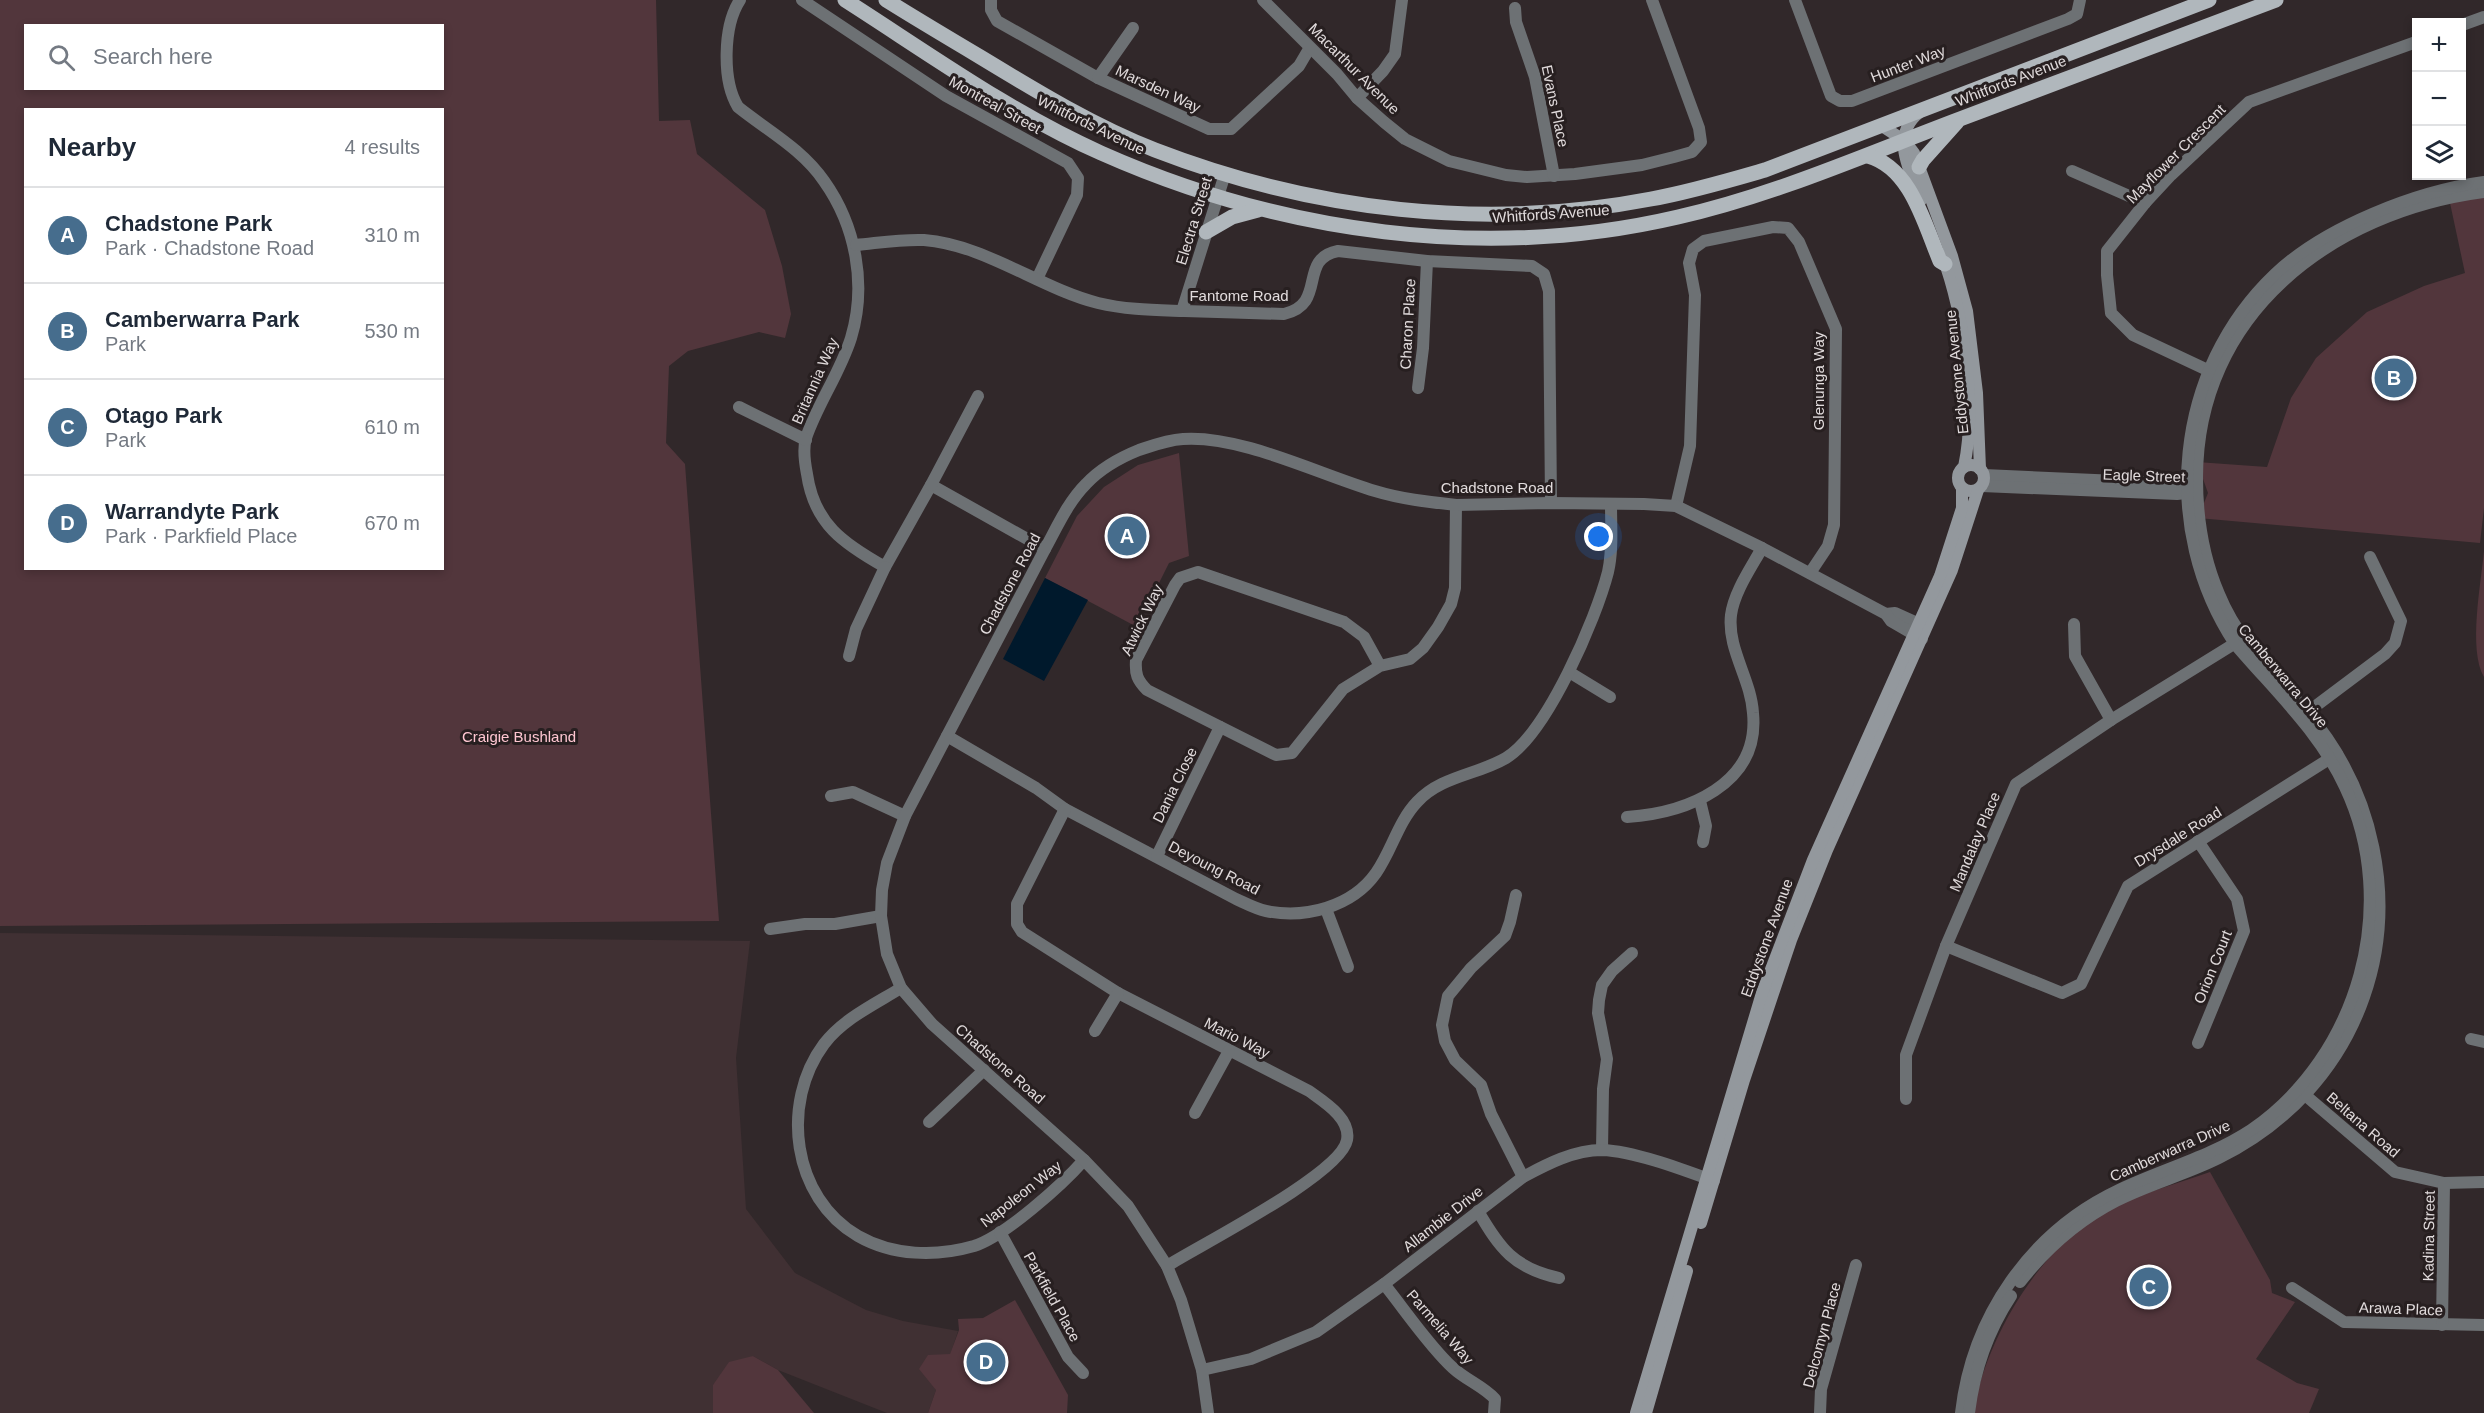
<!DOCTYPE html>
<html lang="en">
<head>
<meta charset="utf-8">
<style>
	body { margin:0; font-family:Helvetica,sans-serif; background:#f6f6f7; color:#1f2937 }
	.controls { position:absolute; right:18px; top:18px; display:grid; overflow:hidden; border-radius:0px; box-shadow:0 3px 9px #0003 }
	.controls button { width:54px; height:54px; display:grid; place-items:center; padding:0; border:0; border-bottom:2px solid #e0e1e3; background:#fff; color:#1f2937; font:30px sans-serif }
	.you { position:absolute; left:1599px; top:537px; width:21px; height:21px; margin:-15px; border:4px solid #fff; border-radius:50%; background:#1a73e8; box-shadow:0 0 0 9px #1a73e833 }
	.badge { display:grid; place-items:center; width:39px; height:39px; border-radius:50%; background:#466d8d; color:#fff; font-size:20px; font-weight:700 }
	.pin { position:absolute; translate:-50% -50%; border:3px solid #fff; box-shadow:0 2px 6px #0006 }
	.list { margin:0; padding:0; list-style:none }
	h2 { display:flex; justify-content:space-between; align-items:center; height:78px; margin:0; padding:0 24px; font-size:26px }
	h2 small { font-size:20px; font-weight:400; color:#747a83 }
	.list li { display:grid; grid-template-columns:39px 1fr auto; gap:18px; align-items:center; box-sizing:border-box; height:96px; padding:0 24px; border-top:2px solid #e0e1e3 }
	.list b { display:block; font-size:22px; white-space:nowrap }
	.list p { margin:0; font-size:20px; white-space:nowrap; color:#747a83 }
	.list em { font-size:20px; font-style:normal; color:#747a83 }
	.icon { flex:none; width:33px; height:33px; fill:none; stroke:currentColor; stroke-width:2; stroke-linecap:round; stroke-linejoin:round }
	.map { position:relative; flex:none; width:2484px; height:1413px; overflow:hidden }
	.search { position:absolute; background:#fff; box-shadow:0 3px 9px #0003; left:24px; top:24px; width:420px; height:66px; display:flex; align-items:center; gap:15px; box-sizing:border-box; padding:0 21px; border-radius:0px; color:#747a83; font-size:22px }
	.panel { position:absolute; background:#fff; box-shadow:0 3px 9px #0003; left:24px; top:108px; width:420px; height:462px; border-radius:0px }
	.map>svg:first-child { display:block }
	.built { fill:#403033 }
	.green { fill:#52363c; fill-rule:evenodd }
	.water { fill:#00192c }
	.lines { fill:none; stroke-linecap:round; stroke-linejoin:round }
	.minor { stroke:#6d7174; stroke-width:12 }
	.tertiary { stroke:#6d7174; stroke-width:12 }
	.secondary { stroke:#93989d; stroke-width:12 }
	.primary { stroke:#b0b7bc; stroke-width:15 }
	.labels { text-anchor:middle; stroke-width:6; stroke-linejoin:round; paint-order:stroke }
	.street-label { font-size:15px; fill:#e1dbdc; stroke:#271f20 }
	.park-label { font-size:15px; fill:#fec6d1; stroke:#271f20 }
</style>
</head>
<body>
<div class="map">
<svg width="2484" height="1413" viewBox="0 0 2484 1413">
	<rect width="100%" height="100%" fill="#31282a"/>
	<path class="built" d="M 0,933 L 750,941 L 736,1058 L 746,1209 L 795,1273 L 866,1310 L 903,1321 L 958,1331 L 950,1355 L 928,1355 L 936,1390 L 928,1413 L 887,1413 L 778,1370 L 753,1356 L 713,1385 L 713,1413 L 0,1413 Z"/>
	<g class="green">
		<path d="M 0,0 L 656,0 L 659,121 L 690,120 L 697,154 L 765,210 L 782,266 L 791,314 L 785,338 L 759,332 L 688,351 L 669,366 L 666,443 L 685,464 L 719,921 L 0,926 ZM 26,26 L 442,26 L 442,88 L 26,88 ZM 26,110 L 442,110 L 442,568 L 26,568 Z"/>
		<path d="M 2484,196 L 2484,508 L 2480,543 L 2198,518 L 2208,493 L 2197,462 L 2267,467 L 2291,398 L 2316,358 L 2367,312 L 2424,286 L 2465,273 L 2450,203 Z"/>
		<path d="M 1179,453 L 1189,556 L 1169,563 L 1137,627 L 1045,578 L 1077,516 L 1104,487 L 1138,465 Z"/>
		<path d="M 2484,551 L 2484,677 C 2468,650 2481,583 2484,551 Z"/>
		<path d="M 2210,1172 L 2270,1280 L 2272,1293 L 2295,1302 L 2256,1359 L 2297,1383 L 2319,1389 L 2309,1413 L 1973,1413 C 1986,1337 2043,1240 2115,1206 C 2145,1192 2179,1183 2210,1172 Z"/>
		<path d="M 1015,1300 L 1068,1395 L 1067,1413 L 928,1413 L 936,1390 L 919,1369 L 928,1355 L 950,1354 L 959,1330 L 958,1319 L 983,1318 Z"/>
		<path d="M 753,1356 L 778,1370 L 814,1413 L 713,1413 L 713,1385 L 729,1362 Z"/>
	</g>
	<path class="water" d="M 1045,578 L 1088,600 L 1044,681 L 1003,659 Z"/>
	<g class="lines">
		<g class="minor">
			<path d="M 740,0 C 723,26 722,81 738,107 C 768,131 802,149 824,181 C 856,226 867,285 851,338 C 840,373 818,403 806,438 C 803,448 805,464 807,474 C 814,524 844,544 885,567 L 931,485 L 1045,549"/>
			<path d="M 802,0 L 946,96 L 1068,163 L 1078,178 L 1077,195 L 1037,279"/>
			<path d="M 991,0 L 991,10 L 997,21 L 1098,78 L 1209,129 L 1231,129 L 1299,66 L 1309,49"/>
			<path d="M 1263,0 L 1337,74 L 1357,98 L 1384,122 L 1405,139 L 1449,161 L 1506,175 L 1527,177 L 1575,174 L 1642,165 L 1674,157 L 1692,152 L 1701,142 L 1699,128 L 1652,0"/>
			<path d="M 1795,0 L 1831,96 L 1840,101 L 1852,101 L 2068,19 L 2077,14 L 2080,0"/>
			<path d="M 1515,8 L 1516,22 L 1535,77 L 1554,176"/>
			<path d="M 2462,25 L 2484,17"/>
			<path d="M 1098,78 L 1133,28"/>
			<path d="M 1357,98 L 1383,71 L 1395,54 L 1402,0"/>
			<path d="M 2072,171 L 2145,203"/>
			<path d="M 856,245 C 878,243 901,239 924,240 C 986,245 1039,288 1098,303 C 1127,310 1155,310 1184,311 C 1217,312 1251,313 1284,314 C 1328,304 1297,259 1338,251 L 1427,261 L 1532,266 L 1544,274 L 1549,291 L 1551,503"/>
			<path d="M 1182,311 L 1225,174"/>
			<path d="M 2216,374 L 2133,335 L 2111,313 L 2107,275 L 2107,251 L 2145,203 L 2171,175 L 2249,102 L 2416,42"/>
			<path d="M 1418,388 L 1423,348 L 1427,261"/>
			<path d="M 739,407 L 806,440"/>
			<path d="M 931,485 L 978,396"/>
			<path d="M 1676,506 L 1690,446 L 1695,295 L 1689,263 L 1693,249 L 1704,241 L 1773,227 L 1788,228 L 1799,242 L 1836,329 L 1834,525 L 1828,546 L 1810,573"/>
			<path d="M 2074,624 L 2075,656 L 2111,720"/>
			<path d="M 849,656 L 856,629 L 885,567"/>
			<path d="M 1380,666 L 1364,637 L 1344,622 L 1198,572 L 1180,578 L 1175,585 L 1136,660 C 1135,674 1137,680 1147,690 L 1276,755 L 1292,753 L 1343,689 L 1380,666 L 1410,659 L 1423,648 L 1438,627 L 1451,604 L 1455,588 L 1456,505"/>
			<path d="M 1569,672 L 1610,697"/>
			<path d="M 2301,717 L 2385,654 L 2395,643 L 2401,621 L 2370,557"/>
			<path d="M 947,736 L 1036,788 L 1065,809 L 1236,899 C 1245,903 1256,909 1266,911 C 1305,919 1352,907 1376,873 C 1392,850 1398,822 1417,802 C 1441,776 1477,775 1506,758 C 1547,733 1596,619 1608,572 C 1613,550 1611,527 1611,504"/>
			<path d="M 831,796 L 853,792 L 905,816"/>
			<path d="M 1700,801 L 1706,826 L 1703,842"/>
			<path d="M 1065,809 L 1017,904 L 1017,924 L 1022,932 L 1118,993 L 1309,1091 C 1324,1102 1351,1118 1347,1140 C 1341,1174 1200,1245 1167,1266"/>
			<path d="M 1627,817 C 1686,813 1760,785 1753,713 C 1751,679 1727,649 1731,615 C 1734,592 1751,568 1762,548"/>
			<path d="M 2198,841 L 2237,899 L 2244,931 L 2198,1043"/>
			<path d="M 1157,856 L 1220,727"/>
			<path d="M 1516,895 L 1510,922 L 1505,936 L 1471,968 L 1448,996 L 1442,1025 L 1445,1041 L 1455,1060 L 1481,1085 L 1491,1114 L 1523,1177"/>
			<path d="M 1326,909 L 1348,967"/>
			<path d="M 770,929 L 805,924 L 835,924 L 881,916"/>
			<path d="M 1946,946 L 2062,993 L 2081,984 L 2128,886 L 2337,754"/>
			<path d="M 901,988 C 875,1004 843,1019 824,1044 C 780,1103 792,1198 858,1236 C 893,1256 936,1257 974,1246 C 1005,1236 1062,1185 1084,1160"/>
			<path d="M 1095,1031 L 1118,993"/>
			<path d="M 2471,1039 L 2484,1042"/>
			<path d="M 2298,1089 L 2395,1172 L 2444,1183 L 2484,1182"/>
			<path d="M 1906,1099 L 1906,1055 L 1946,946 L 2016,784 L 2111,720 L 2242,639"/>
			<path d="M 1195,1113 L 1229,1051"/>
			<path d="M 929,1122 L 984,1070"/>
			<path d="M 1602,1150 L 1603,1089 L 1607,1059 L 1598,1013 L 1599,1000 L 1602,985 L 1612,971 L 1632,953"/>
			<path d="M 1478,1211 C 1500,1249 1514,1268 1559,1278"/>
			<path d="M 1000,1232 L 1068,1357 L 1083,1373"/>
			<path d="M 1384,1284 C 1405,1310 1429,1346 1453,1368 C 1466,1380 1483,1386 1495,1399 L 1494,1413"/>
			<path d="M 2292,1288 L 2344,1322 L 2484,1325"/>
			<path d="M 2442,1325 L 2444,1183"/>
			<path d="M 1202,1370 L 1251,1359 L 1316,1332 L 1384,1284 L 1523,1177 C 1547,1164 1574,1150 1602,1150 C 1634,1151 1684,1170 1714,1181"/>
			<path d="M 1820,1413 L 1821,1389 L 1856,1265"/>
		</g>
		<g class="tertiary">
			<path d="M 1984,475 L 2186,484 L 2194,489"/>
			<path d="M 1982,486 L 2177,494 L 2193,492"/>
			<path d="M 1886,614 L 1895,613 L 1926,627"/>
			<path d="M 2020,1282 C 2046,1249 2079,1220 2116,1201 C 2149,1184 2185,1175 2219,1158 C 2286,1125 2339,1069 2364,997 C 2398,900 2374,790 2307,712 C 2274,673 2239,643 2219,594 C 2203,557 2197,519 2197,478 C 2197,314 2331,212 2484,192"/>
			<path d="M 1208,1413 L 1202,1370 L 1181,1300 L 1167,1266 L 1128,1206 L 1084,1160 L 932,1024 L 901,988 L 887,954 L 881,916 L 882,890 L 887,863 L 905,816 L 1045,549 C 1057,527 1068,502 1086,484 C 1101,468 1119,458 1139,450 C 1154,445 1167,440 1183,439 C 1241,435 1318,474 1375,491 C 1401,499 1429,502 1456,505 L 1551,503 L 1644,504 L 1676,506 L 1762,548 L 1886,614 L 1891,621 L 1922,639"/>
			<path d="M 1961,1413 C 1972,1317 2030,1232 2119,1190 C 2163,1169 2210,1157 2251,1130 C 2359,1056 2401,905 2345,787 C 2320,732 2274,690 2235,644 C 2159,529 2174,370 2275,274 C 2325,227 2416,191 2484,182"/>
			<path d="M 1969,1413 C 1974,1372 1988,1331 2011,1296"/>
		</g>
		<g class="secondary">
			<path d="M 1920,112 C 1889,135 1910,172 1921,200"/>
			<path d="M 1882,126 L 1905,141 L 1914,153 L 1952,256 L 1967,311 L 1977,393 L 1980,469"/>
			<path d="M 1942,255 C 1964,314 1977,406 1964,467"/>
			<circle cx="1971" cy="478" r="13"/>
			<path d="M 1701,1223 L 1744,1080 L 1791,940 L 1827,850 L 1952,570 L 1978,490"/>
			<path d="M 1636,1413 L 1762,993 L 1813,860 L 1940,576 L 1962,508 L 1962,488"/>
			<path d="M 1646,1413 L 1687,1271"/>
		</g>
		<g class="primary">
			<path d="M 845,0 C 928,53 1011,113 1101,153 C 1281,233 1485,262 1678,217 C 1775,195 1867,154 1960,119 C 2065,79 2171,40 2276,0"/>
			<path d="M 886,0 C 918,20 950,39 982,58 C 1038,92 1094,126 1155,150 C 1313,211 1485,231 1651,199 C 1690,192 1727,181 1765,170 L 2209,0"/>
			<path d="M 1868,156 C 1911,168 1924,223 1940,261 L 1945,264"/>
			<path d="M 1919,167 L 1923,160 L 1957,122"/>
			<path d="M 1206,232 L 1232,217 L 1258,210"/>
		</g>
	</g>
	<g class="labels">
		<g class="street-label">
			<text transform="translate(1908 64) rotate(-21)" y="5">Hunter Way</text>
			<text transform="translate(1354 69) rotate(45)" y="5">Macarthur Avenue</text>
			<text transform="translate(2011 81) rotate(-21)" y="5">Whitfords Avenue</text>
			<text transform="translate(1158 89) rotate(25)" y="5">Marsden Way</text>
			<text transform="translate(995 105) rotate(29)" y="5">Montreal Street</text>
			<text transform="translate(1555 106) rotate(78)" y="5">Evans Place</text>
			<text transform="translate(1091 125) rotate(26)" y="5">Whitfords Avenue</text>
			<text transform="translate(2176 154) rotate(-45)" y="5">Mayflower Crescent</text>
			<text transform="translate(1551 214) rotate(-4)" y="5">Whitfords Avenue</text>
			<text transform="translate(1194 221) rotate(-73)" y="5">Electra Street</text>
			<text x="1239" y="301">Fantome Road</text>
			<text transform="translate(1408 324) rotate(-87)" y="5">Charon Place</text>
			<text transform="translate(1957 372) rotate(-96)" y="5">Eddystone Avenue</text>
			<text transform="translate(815 381) rotate(-66)" y="5">Britannia Way</text>
			<text transform="translate(1819 381) rotate(-90)" y="5">Glenunga Way</text>
			<text transform="translate(2144 476) rotate(2)" y="5">Eagle Street</text>
			<text x="1497" y="493">Chadstone Road</text>
			<text transform="translate(1010 584) rotate(-62)" y="5">Chadstone Road</text>
			<text transform="translate(1142 620) rotate(-64)" y="5">Atwick Way</text>
			<text transform="translate(2283 676) rotate(50)" y="5">Camberwarra Drive</text>
			<text transform="translate(1175 785) rotate(-64)" y="5">Dania Close</text>
			<text transform="translate(2178 837) rotate(-32)" y="5">Drysdale Road</text>
			<text transform="translate(1975 842) rotate(-67)" y="5">Mandalay Place</text>
			<text transform="translate(1214 868) rotate(27)" y="5">Deyoung Road</text>
			<text transform="translate(1767 938) rotate(-70)" y="5">Eddystone Avenue</text>
			<text transform="translate(2213 967) rotate(-68)" y="5">Orion Court</text>
			<text transform="translate(1237 1038) rotate(27)" y="5">Mario Way</text>
			<text transform="translate(1000 1064) rotate(41)" y="5">Chadstone Road</text>
			<text transform="translate(2363 1125) rotate(41)" y="5">Beltana Road</text>
			<text transform="translate(2170 1151) rotate(-24)" y="5">Camberwarra Drive</text>
			<text transform="translate(1021 1194) rotate(-38)" y="5">Napoleon Way</text>
			<text transform="translate(1443 1219) rotate(-38)" y="5">Allambie Drive</text>
			<text transform="translate(2429 1236) rotate(-89)" y="5">Kadina Street</text>
			<text transform="translate(1052 1297) rotate(61)" y="5">Parkfield Place</text>
			<text transform="translate(2401 1309) rotate(2)" y="5">Arawa Place</text>
			<text transform="translate(1440 1327) rotate(49)" y="5">Parmelia Way</text>
			<text transform="translate(1822 1335) rotate(-75)" y="5">Delcomyn Place</text>
		</g>
		<g class="park-label">
			<text x="519" y="742">Craigie Bushland</text>
		</g>
	</g>
</svg>
<div class="controls">
<button>+</button>
<button>−</button>
<button><svg class="icon" aria-label="layers" viewBox="0 0 24 24"><path d="M12 4l9 5-9 5-9-5zM3 14l9 5 9-5"/></svg></button>
</div>
<div class="you"></div>
<div class="pin badge" style="left:1127px;top:536px">A</div>
<div class="pin badge" style="left:2394px;top:378px">B</div>
<div class="pin badge" style="left:2149px;top:1287px">C</div>
<div class="pin badge" style="left:986px;top:1362px">D</div>
<div class="search"><svg class="icon" aria-label="search" viewBox="0 0 24 24"><circle cx="10" cy="10" r="6"/><path d="M15 15l6 6"/></svg>Search here</div>
<section class="panel">
<h2>Nearby<small>4 results</small></h2>
<ul class="list">
<li><span class="badge">A</span><div><b>Chadstone Park</b><p>Park · Chadstone Road</p></div><em>310 m</em></li>
<li><span class="badge">B</span><div><b>Camberwarra Park</b><p>Park</p></div><em>530 m</em></li>
<li><span class="badge">C</span><div><b>Otago Park</b><p>Park</p></div><em>610 m</em></li>
<li><span class="badge">D</span><div><b>Warrandyte Park</b><p>Park · Parkfield Place</p></div><em>670 m</em></li>
</ul>
</section>
</div>
</body>
</html>
